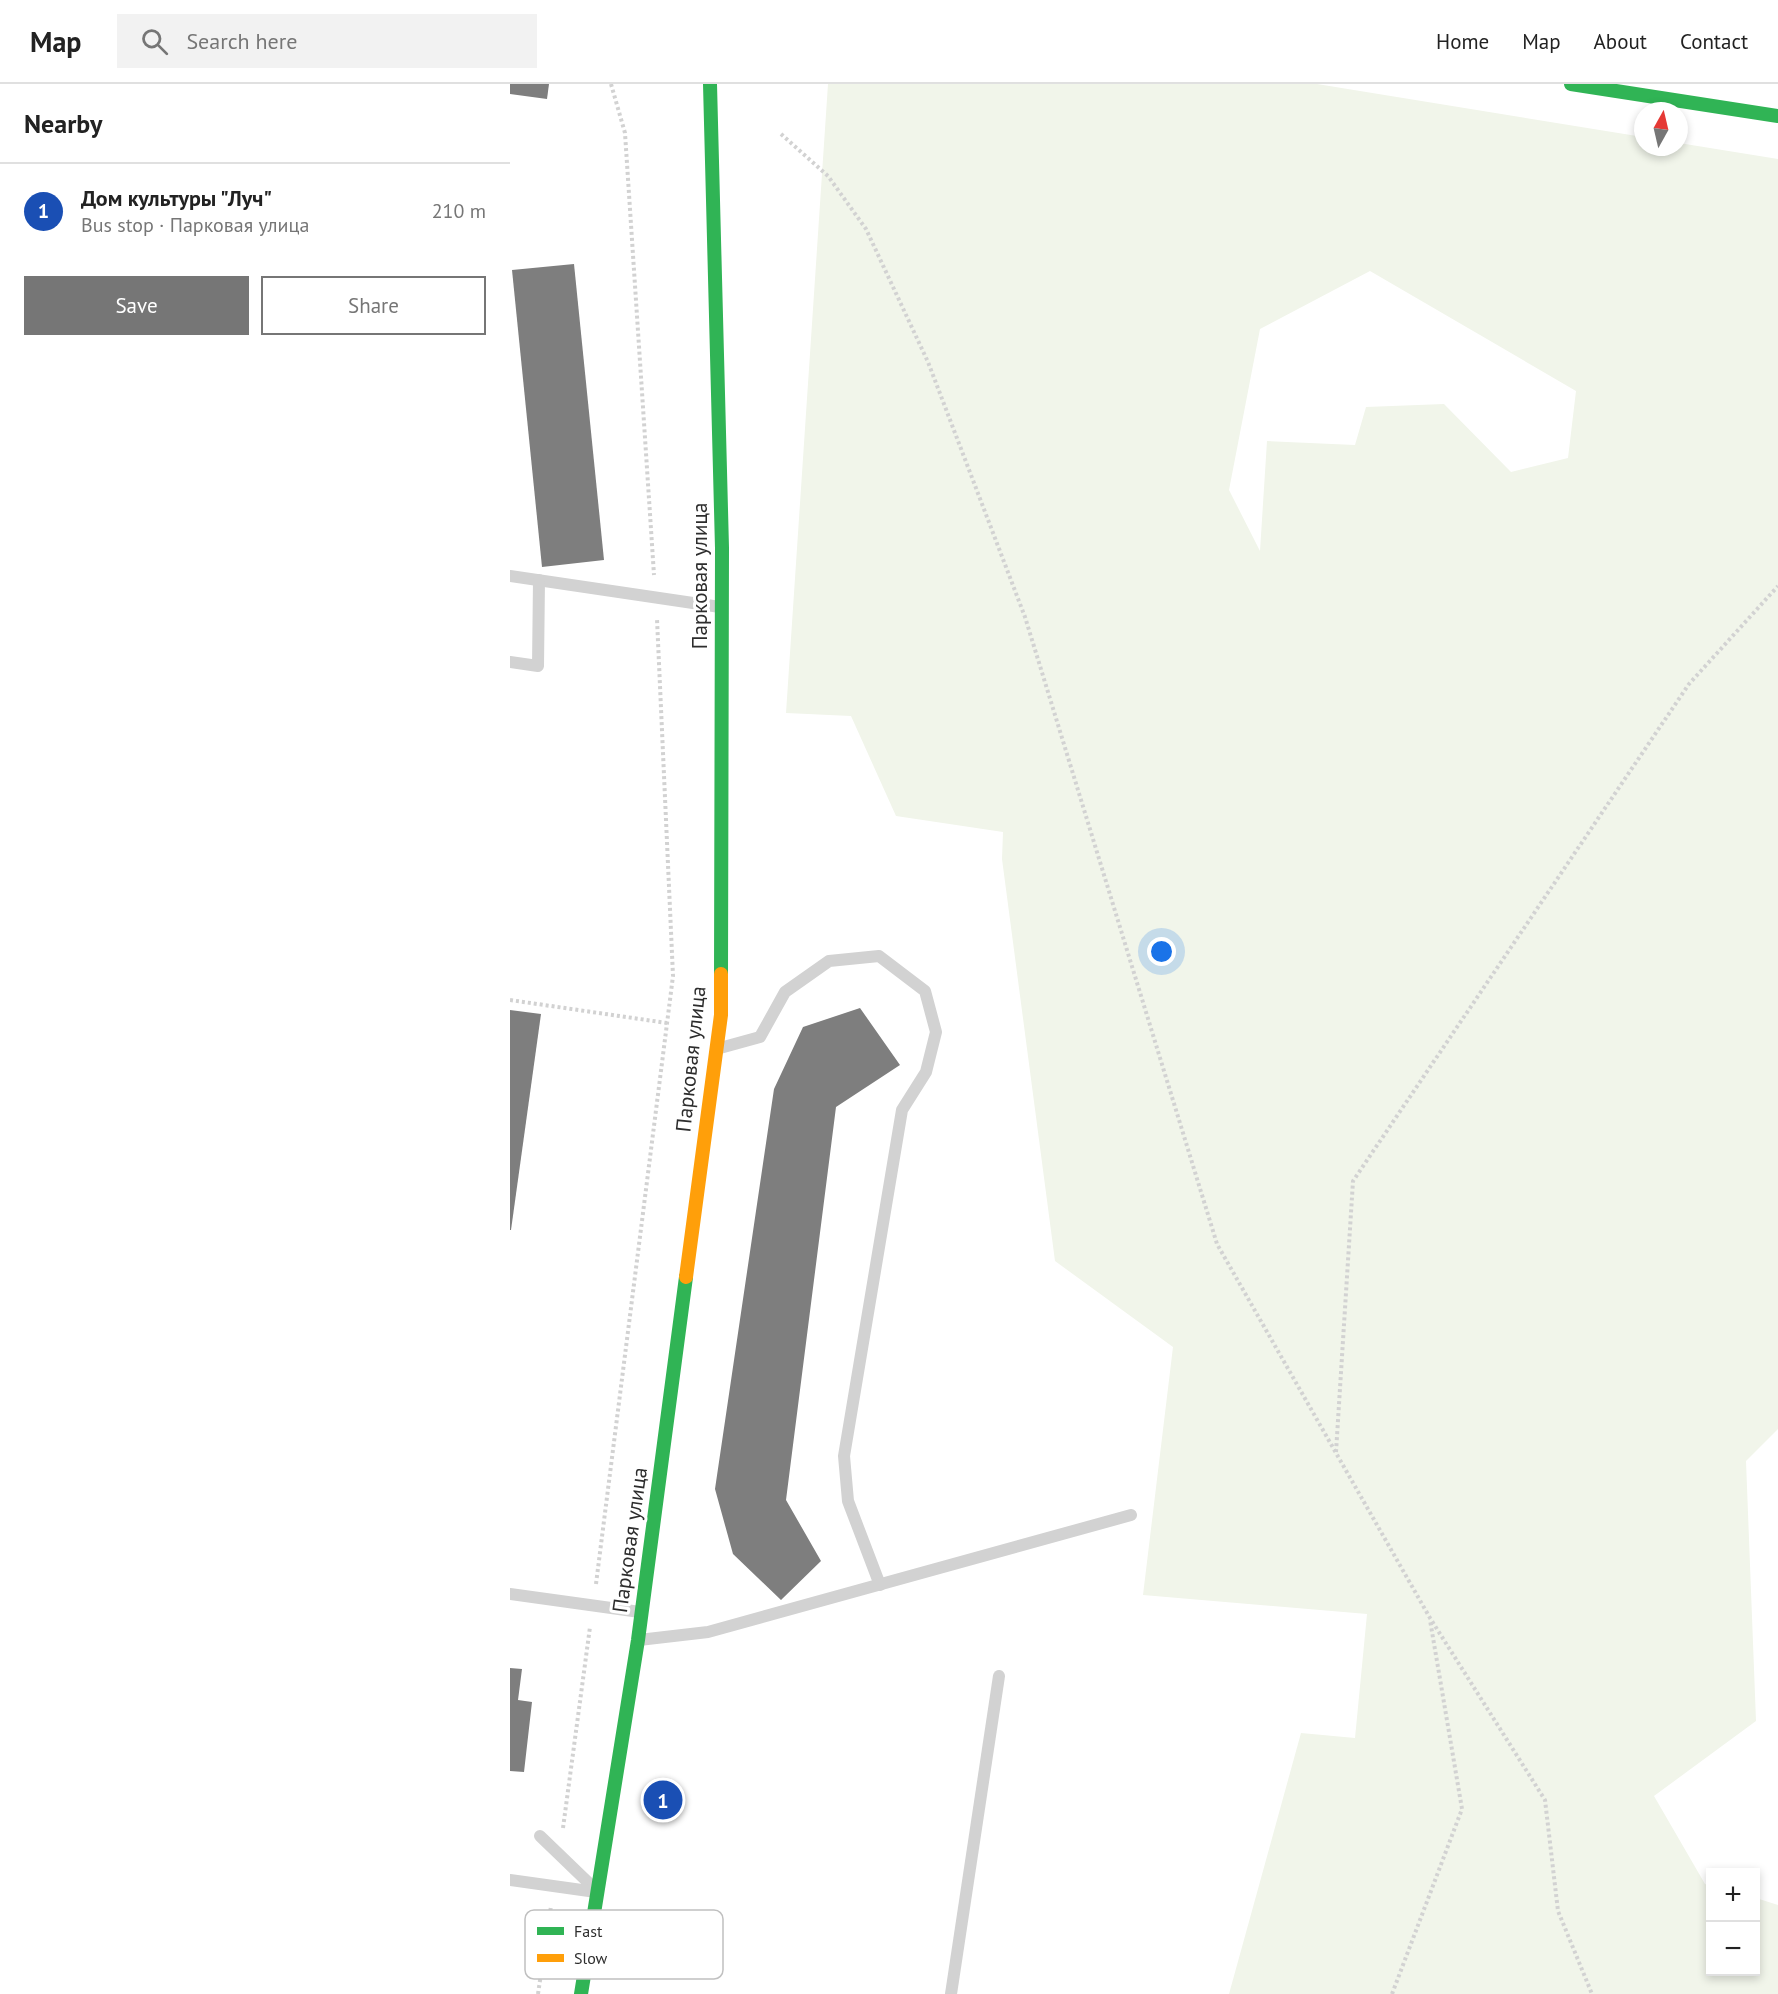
<!DOCTYPE html>
<html lang="en">
<head>
<meta charset="utf-8">
<style>
	body { margin:0; font-family:"PT Sans",sans-serif; background:#f2f2f2; color:#222 }
	.controls { position:absolute; right:18px; bottom:18px; display:grid; overflow:hidden; border-radius:0px; box-shadow:0 3px 9px #0003 }
	.controls button { width:54px; height:54px; display:grid; place-items:center; padding:0; border:0; border-bottom:2px solid #e0e0e0; background:#fff; color:#222; font:30px sans-serif }
	.compass { position:absolute; left:1124px; top:18px; width:54px; height:54px; border-radius:50%; background:#fff; box-shadow:0 3px 9px #0003; rotate:8deg }
	.you { position:absolute; left:652px; top:868px; width:21px; height:21px; margin:-15px; border:4px solid #fff; border-radius:50%; background:#1a73e8; box-shadow:0 0 0 9px #1a73e833 }
	.badge { display:grid; place-items:center; width:39px; height:39px; border-radius:50%; background:#767676; color:#fff; font-size:20px; font-weight:700 }
	.pin { position:absolute; translate:-50% -50%; border:3px solid #fff; box-shadow:0 2px 6px #0006 }
	.list { margin:0; padding:0; list-style:none }
	h2 { display:flex; justify-content:space-between; align-items:center; height:78px; margin:0; padding:0 24px; font-size:26px }
	h2 small { font-size:20px; font-weight:400; color:#767676 }
	.list li { display:grid; grid-template-columns:39px 1fr auto; gap:18px; align-items:center; box-sizing:border-box; height:96px; padding:0 24px; border-top:2px solid #e0e0e0 }
	.list b { display:block; font-size:22px; white-space:nowrap }
	.list p { margin:0; font-size:20px; white-space:nowrap; color:#767676 }
	.list em { font-size:20px; font-style:normal; color:#767676 }
	.actions { display:flex; gap:12px; padding:18px 24px }
	.actions a { flex:1; padding:14px 0; border:2px solid #767676; border-radius:0px; text-align:center; font-size:21px; color:#767676 }
	.actions .main { background:#767676; color:#fff }
	.icon { flex:none; width:33px; height:33px; fill:none; stroke:currentColor; stroke-width:2; stroke-linecap:round; stroke-linejoin:round }
	.map { position:relative; flex:none; width:1268px; height:1910px; overflow:hidden }
	header { display:flex; align-items:center; gap:36px; box-sizing:border-box; height:84px; padding:0 30px; background:#fff; border-bottom:2px solid #e0e0e0 }
	header strong { font-size:28px }
	nav { display:flex; gap:33px; margin-inline-start:auto; font-size:21px }
	.search { width:420px; height:54px; background:#f2f2f2; display:flex; align-items:center; gap:15px; box-sizing:border-box; padding:0 21px; border-radius:0px; color:#767676; font-size:22px }
	main { display:flex }
	aside { flex:1; background:#fff }
	.map>svg:first-child { display:block }
	.green { fill:#f1f5ea; fill-rule:evenodd }
	.building { fill:#7e7e7e }
	.lines { fill:none; stroke-linecap:round; stroke-linejoin:round }
	.path { stroke:#d2d2d2; stroke-width:4; stroke-dasharray:3 3; stroke-linecap:butt }
	.lane { stroke:#d2d2d2; stroke-width:12 }
	.fast { stroke:#30b455; stroke-width:14 }
	.slow { stroke:#ff9f0a; stroke-width:14 }
	.labels { text-anchor:middle; stroke-width:6; stroke-linejoin:round; paint-order:stroke }
	.street-label { font-size:21px; fill:#2d2d2d; stroke:#fff }
	.key { fill:#fff; stroke:#c0c0c0; stroke-width:1.5 }
	.key-label { font-size:16px; fill:#2d2d2d }
</style>
</head>
<body>
<header>
<strong>Map</strong>
<div class="search"><svg class="icon" aria-label="search" viewBox="0 0 24 24"><circle cx="10" cy="10" r="6"/><path d="M15 15l6 6"/></svg>Search here</div>
<nav><a>Home</a><a>Map</a><a>About</a><a>Contact</a></nav>
</header>
<main>
<aside>
<h2>Nearby<small></small></h2>
<ul class="list">
<li><span class="badge" style="background:#1a4fb4">1</span><div><b>Дом культуры &quot;Луч&quot;</b><p>Bus stop · Парковая улица</p></div><em>210 m</em></li>
</ul>
<div class="actions"><a class="main">Save</a><a>Share</a></div>
</aside>
<div class="map">
<svg width="1268" height="1910" viewBox="0 0 1268 1910">
	<rect width="100%" height="100%" fill="#fff"/>
	<path class="green" d="M 318,0 L 807,0 L 1133,53 L 1133,63 L 1169,63 L 1169,59 L 1268,75 L 1268,1345 L 1236,1377 L 1246,1637 L 1144,1712 L 1195,1800 L 1200,1802 L 1200,1888 L 1246,1888 L 1246,1814 L 1268,1821 L 1268,1910 L 719,1910 L 791,1649 L 845,1654 L 857,1530 L 633,1511 L 663,1263 L 545,1177 L 492,775 L 493,748 L 386,732 L 341,632 L 276,629 ZM 860,187 L 1066,307 L 1058,374 L 1001,388 L 934,320 L 856,323 L 845,361 L 757,357 L 750,467 L 719,406 L 750,245 Z"/>
	<g class="building">
		<path d="M 0,0 L 39,0 L 37,15 L 0,10 Z"/>
		<path d="M 64,180 L 94,476 L 32,483 L 2,186 Z"/>
		<path d="M 350,924 L 390,981 L 326,1023 L 276,1416 L 311,1477 L 271,1516 L 223,1470 L 205,1405 L 264,1005 L 293,943 Z"/>
		<path d="M 0,926 L 31,930 L 1,1146 L 0,1146 Z"/>
		<path d="M 0,1584 L 12,1585 L 8,1616 L 22,1618 L 14,1688 L 0,1687 Z"/>
	</g>
	<g class="lines">
		<g class="path">
			<path d="M 101,0 L 115,49 L 144,491"/>
			<path d="M 271,50 L 318,92 L 356,145 L 418,278 L 515,533 L 707,1160 L 920,1534 L 1035,1716 L 1048,1827 L 1082,1910"/>
			<path d="M 0,916 L 157,939"/>
			<path d="M 826,1368 L 843,1097 L 1179,600 L 1268,502"/>
			<path d="M 86,1500 L 163,892 L 147,535"/>
			<path d="M 53,1744 L 80,1543"/>
			<path d="M 28,1910 L 41,1822"/>
			<path d="M 882,1910 L 952,1725 L 920,1536"/>
		</g>
		<g class="lane">
			<path d="M 0,492 L 210,523"/>
			<path d="M 0,578 L 28,582 L 29,496"/>
			<path d="M 210,964 L 250,953 L 275,908 L 319,877 L 369,872 L 415,907 L 426,948 L 416,988 L 392,1026 L 334,1372 L 338,1417 L 370,1501"/>
			<path d="M 0,1510 L 130,1528"/>
			<path d="M 129,1556 L 198,1548 L 621,1431"/>
			<path d="M 30,1752 L 85,1805"/>
			<path d="M 0,1796 L 86,1808"/>
			<path d="M 441,1910 L 489,1592"/>
		</g>
		<g class="fast">
			<path d="M 200,0 L 212,464 L 211,890"/>
			<path d="M 1061,0 L 1268,32"/>
			<path d="M 71,1910 L 128,1556 L 176,1193"/>
		</g>
		<path class="slow" d="M 176,1193 L 211,931 L 211,890"/>
	</g>
	<g class="labels">
		<g class="street-label">
			<text transform="translate(190 492) rotate(-90)" y="7">Парковая улица</text>
			<text transform="translate(181 975) rotate(-84)" y="7">Парковая улица</text>
			<text transform="translate(120 1456) rotate(-82)" y="7">Парковая улица</text>
		</g>
	</g>
	<rect x="15" y="1826" width="198" height="69" rx="9" class="key"/>
	<rect x="27" y="1843" width="27" height="8" fill="#30b455"/>
	<rect x="27" y="1870" width="27" height="8" fill="#ff9f0a"/>
	<g class="key-label">
		<text x="64" y="1853">Fast</text>
		<text x="64" y="1880">Slow</text>
	</g>
</svg>
<div class="controls">
<button>+</button>
<button>−</button>
</div>
<svg class="compass" viewBox="-18 -18 36 36"><path d="M0-13l5 13h-10z" fill="#e53935"/><path d="M0 13l5-13h-10z" fill="#767676"/></svg>
<div class="you"></div>
<div class="pin badge" style="left:153px;top:1716px;background:#1a4fb4">1</div>
</div>
</main>
</body>
</html>
